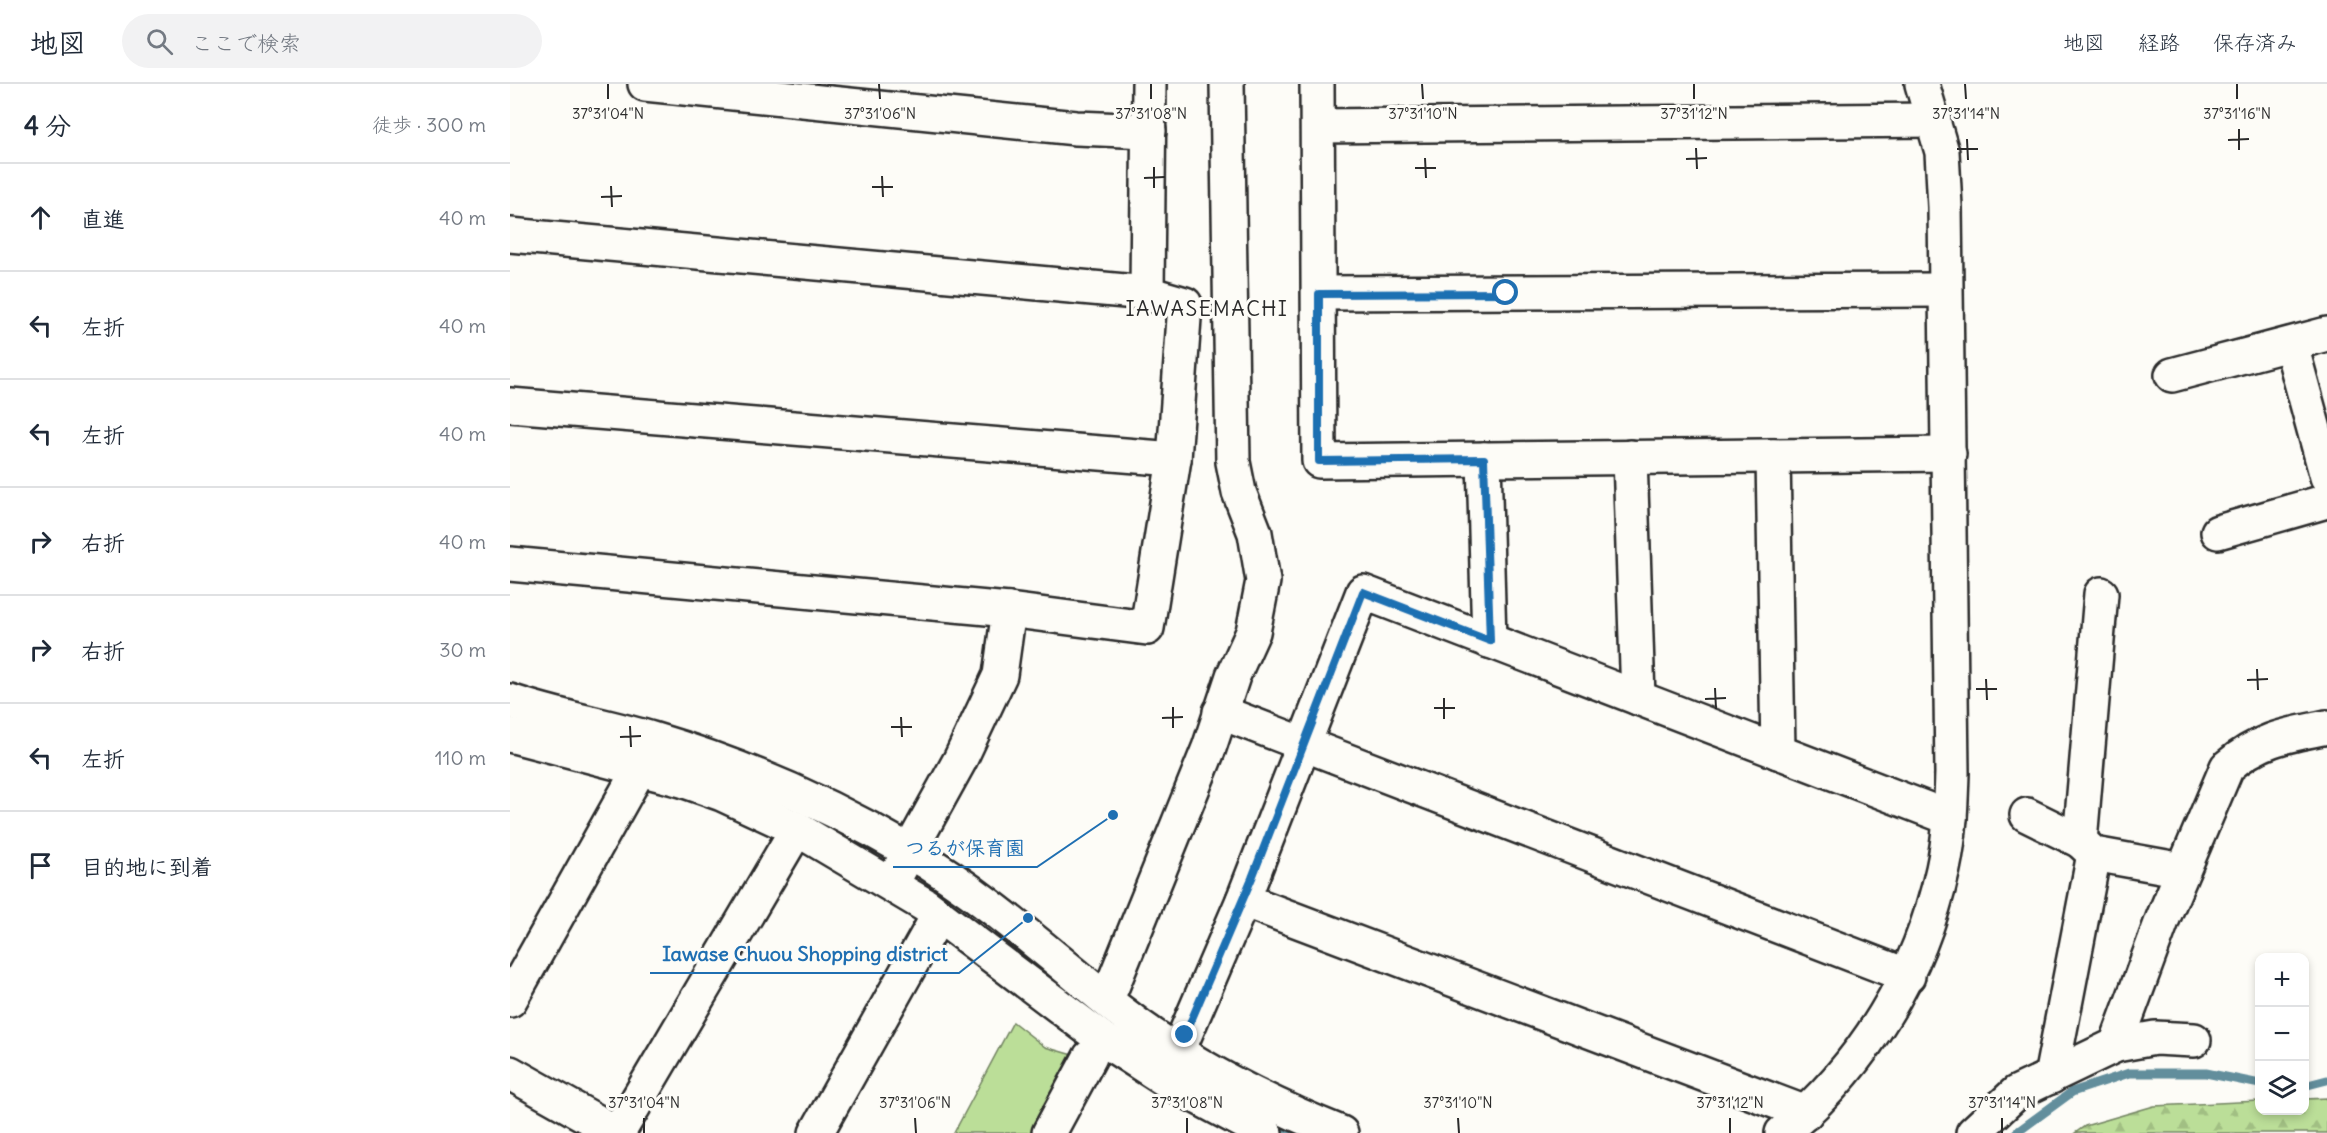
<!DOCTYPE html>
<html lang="ja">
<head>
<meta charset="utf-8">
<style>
	body { margin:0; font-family:Delius,"Klee One",sans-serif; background:#f2f2f3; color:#1f2937 }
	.controls { position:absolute; right:18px; bottom:18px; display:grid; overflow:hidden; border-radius:12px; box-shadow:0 3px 9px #0003 }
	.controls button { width:54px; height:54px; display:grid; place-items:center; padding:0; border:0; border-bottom:2px solid #e0e1e3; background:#fff; color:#1f2937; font:30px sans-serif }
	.stop { position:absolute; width:18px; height:18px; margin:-14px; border:4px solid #1f6fb2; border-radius:50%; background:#fff }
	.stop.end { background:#1f6fb2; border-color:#fff; box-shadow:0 2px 6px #0008 }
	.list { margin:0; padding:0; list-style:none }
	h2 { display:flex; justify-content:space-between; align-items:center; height:78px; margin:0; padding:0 24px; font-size:26px }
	h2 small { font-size:20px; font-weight:400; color:#747a83 }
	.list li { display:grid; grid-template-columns:39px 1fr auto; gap:18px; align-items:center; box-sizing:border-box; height:108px; padding:0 24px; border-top:2px solid #e0e1e3 }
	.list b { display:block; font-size:22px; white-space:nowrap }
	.list em { font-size:20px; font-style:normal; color:#747a83 }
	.icon { flex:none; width:33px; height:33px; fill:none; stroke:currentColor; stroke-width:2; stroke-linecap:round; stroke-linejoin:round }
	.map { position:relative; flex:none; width:1817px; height:1049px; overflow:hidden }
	header { display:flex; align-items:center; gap:36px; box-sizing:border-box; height:84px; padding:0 30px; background:#fff; border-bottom:2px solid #e0e1e3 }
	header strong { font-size:28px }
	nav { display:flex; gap:33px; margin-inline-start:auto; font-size:21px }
	.search { width:420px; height:54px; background:#f2f2f3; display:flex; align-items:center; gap:15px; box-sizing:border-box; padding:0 21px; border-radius:33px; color:#747a83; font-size:22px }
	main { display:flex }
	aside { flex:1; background:#fff }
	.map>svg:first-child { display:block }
	.forest { fill:url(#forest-firs); stroke:#738462; stroke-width:1.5 }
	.green { fill:#bbde98; stroke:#738462; stroke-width:1.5 }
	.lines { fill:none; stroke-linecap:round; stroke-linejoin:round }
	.stream { stroke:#628e9c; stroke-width:9 }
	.street-casing { stroke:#2b2b2b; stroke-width:38 }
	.secondary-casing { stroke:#2b2b2b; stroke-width:38 }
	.street { stroke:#fdfcf7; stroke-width:33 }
	.secondary { stroke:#fdfcf7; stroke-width:33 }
	.route { stroke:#1f6fb2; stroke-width:8 }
	.ticks { fill:none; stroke:#2b2b2b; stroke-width:2 }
	.labels { text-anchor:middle; stroke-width:6; stroke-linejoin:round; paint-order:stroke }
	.quarter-label { font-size:21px; letter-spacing:1.5px; fill:#2b2b2b; stroke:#fdfcf7 }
	.ticks-label { font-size:15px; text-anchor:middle; fill:#2b2b2b; stroke:#fdfcf7; stroke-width:6; stroke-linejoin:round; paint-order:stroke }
	.leader { fill:none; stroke:#1f6fb2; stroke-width:2 }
	.callout-dot { fill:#1f6fb2; stroke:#fdfcf7; stroke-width:2 }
	.callout-label { font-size:20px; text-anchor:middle; font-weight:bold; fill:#1f6fb2; stroke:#fdfcf7; stroke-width:6; stroke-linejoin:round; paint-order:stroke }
</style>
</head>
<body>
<header>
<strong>地図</strong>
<div class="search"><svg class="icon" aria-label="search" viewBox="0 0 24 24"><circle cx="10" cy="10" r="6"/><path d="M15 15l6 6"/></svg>ここで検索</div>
<nav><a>地図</a><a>経路</a><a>保存済み</a></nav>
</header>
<main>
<aside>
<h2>4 分<small>徒歩 · 300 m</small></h2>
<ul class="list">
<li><svg class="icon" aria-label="ahead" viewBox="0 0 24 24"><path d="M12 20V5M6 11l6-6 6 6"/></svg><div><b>直進</b></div><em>40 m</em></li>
<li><svg class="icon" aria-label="left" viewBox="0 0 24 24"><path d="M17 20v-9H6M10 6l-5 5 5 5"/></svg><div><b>左折</b></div><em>40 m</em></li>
<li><svg class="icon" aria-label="left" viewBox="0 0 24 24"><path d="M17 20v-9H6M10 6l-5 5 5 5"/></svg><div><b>左折</b></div><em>40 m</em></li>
<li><svg class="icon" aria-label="right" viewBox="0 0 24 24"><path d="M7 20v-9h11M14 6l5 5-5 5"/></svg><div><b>右折</b></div><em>40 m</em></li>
<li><svg class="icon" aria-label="right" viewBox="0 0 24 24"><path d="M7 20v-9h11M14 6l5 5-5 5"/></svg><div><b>右折</b></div><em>30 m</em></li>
<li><svg class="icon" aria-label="left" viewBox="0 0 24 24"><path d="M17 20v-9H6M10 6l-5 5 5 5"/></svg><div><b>左折</b></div><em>110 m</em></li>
<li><svg class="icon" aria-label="arrive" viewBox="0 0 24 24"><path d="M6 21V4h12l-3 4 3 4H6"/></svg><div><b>目的地に到着</b></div></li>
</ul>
</aside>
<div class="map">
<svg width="1817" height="1049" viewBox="0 0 1817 1049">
	<defs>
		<pattern id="forest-firs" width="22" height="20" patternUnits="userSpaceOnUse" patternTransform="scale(1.5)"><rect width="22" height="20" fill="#bbde98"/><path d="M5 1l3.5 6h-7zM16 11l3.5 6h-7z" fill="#a1bf83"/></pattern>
	</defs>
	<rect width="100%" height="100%" fill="#fdfcf7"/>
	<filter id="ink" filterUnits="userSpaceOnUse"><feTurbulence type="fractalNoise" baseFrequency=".0167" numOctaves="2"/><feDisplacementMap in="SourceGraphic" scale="12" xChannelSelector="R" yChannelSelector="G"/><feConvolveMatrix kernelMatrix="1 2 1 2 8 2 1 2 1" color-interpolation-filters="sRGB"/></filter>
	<g filter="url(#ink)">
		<path class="forest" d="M 1817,1014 L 1817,1049 L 1565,1049 L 1575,1042 L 1644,1022 L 1749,1017 L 1750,1026 L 1794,1026 L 1795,1015 Z"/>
		<path class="green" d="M 503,938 L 535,963 L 566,972 L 527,1049 L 444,1049 Z"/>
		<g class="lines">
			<g class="stream">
				<path d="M 302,735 L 363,768"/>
				<path d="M 1794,1002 L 1817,996"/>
				<path d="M 760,1037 L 789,1049"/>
				<path d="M 1506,1049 L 1562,1008 L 1619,989 L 1696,989 L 1750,1000"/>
			</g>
			<defs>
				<g id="street">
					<path d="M 135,0 L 566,44 L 639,47"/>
					<path d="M 807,0 L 809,377 L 1439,370"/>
					<path d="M 809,42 L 1424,36"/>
					<path d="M 0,151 L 637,209 L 675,220 L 664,375 L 637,544 L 499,526 L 0,480"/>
					<path d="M 637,209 L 639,0"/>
					<path d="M 809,209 L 1434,206"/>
					<path d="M 1781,261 L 1817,393"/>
					<path d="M 1662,291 L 1817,250"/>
					<path d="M 0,321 L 664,375"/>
					<path d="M 1263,372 L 1268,668"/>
					<path d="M 1120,373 L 1128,614"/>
					<path d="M 974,375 L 979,557"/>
					<path d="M 1708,448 L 1817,417"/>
					<path d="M 710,628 L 1398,892"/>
					<path d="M 1517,731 L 1570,757 L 1584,770 L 1673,786"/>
					<path d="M 1570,757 L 1591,510"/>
					<path d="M 382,799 L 450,676 L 490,591 L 499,526"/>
					<path d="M 733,816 L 1296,1029"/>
					<path d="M 602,903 L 699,664 L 723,592 L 743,548 L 753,497 L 745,449 L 729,408 L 723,378 L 717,0"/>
					<path d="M 0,916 L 130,684"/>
					<path d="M 1606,961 L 1645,954 L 1684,956"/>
					<path d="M 668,967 L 733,816 L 853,508 L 1440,734"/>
					<path d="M 0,989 L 107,1049"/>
					<path d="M 1541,993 L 1584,770"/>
					<path d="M 108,1049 L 287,745"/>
					<path d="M 306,1049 L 428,832"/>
					<path d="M 539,1049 L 580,973"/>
					<path d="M 1272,1049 C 1355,981 1410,889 1433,785 C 1440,753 1441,721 1442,689 L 1435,123 L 1432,68 L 1412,0"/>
					<path d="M 1463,1049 L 1506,1009 L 1606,961 L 1653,834 L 1717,683 C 1749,655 1777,651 1817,643"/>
				</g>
				<g id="secondary">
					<path d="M 0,617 C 47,633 95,641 142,655 C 233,682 317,719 399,767 C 474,811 540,871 607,925 C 673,977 753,1018 831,1049"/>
					<path d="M 0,651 L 172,696 L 212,710 L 287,745 L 415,821 L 591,954 L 659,998 L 755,1049"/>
				</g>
			</defs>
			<use href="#street" class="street-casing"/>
			<use href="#secondary" class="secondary-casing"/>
			<use href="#street" class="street"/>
			<use href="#secondary" class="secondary"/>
		</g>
	</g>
	<g class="lines" filter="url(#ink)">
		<path class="route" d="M 675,951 L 742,794 L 853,508 L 980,557 L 974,375 L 809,377 L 809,210 L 996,209"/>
	</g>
	<path class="ticks" d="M 98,0 L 98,15M 369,0 L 370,15M 641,0 L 641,15M 912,0 L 913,15M 1184,0 L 1184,15M 1455,0 L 1456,15M 1727,0 L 1727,15M 1729,45 L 1729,66M 1457,55 L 1458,76M 1718,56 L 1739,55M 1186,64 L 1187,85M 1447,65 L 1468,65M 915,74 L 916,94M 1176,75 L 1197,74M 644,83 L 644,104M 905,84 L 926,84M 372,92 L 373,113M 634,94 L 655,93M 101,102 L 102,123M 362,103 L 383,103M 91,113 L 112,112M 1747,585 L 1748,606M 1476,595 L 1477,616M 1737,596 L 1758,595M 1205,604 L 1206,625M 1466,605 L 1487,605M 934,614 L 934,635M 1195,615 L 1216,614M 663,623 L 663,644M 924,624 L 945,624M 391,633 L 392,653M 652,634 L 673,633M 120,642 L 121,663M 381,643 L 402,643M 110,653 L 131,652M 134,1034 L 134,1049M 405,1034 L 406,1049M 677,1034 L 677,1049M 948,1034 L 949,1049M 1220,1034 L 1220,1049M 1492,1034 L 1492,1049"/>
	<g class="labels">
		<g class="quarter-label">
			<text x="697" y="232">IAWASEMACHI</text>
		</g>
	</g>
	<g class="ticks-label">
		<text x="98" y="35">37°31'04"N</text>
		<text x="370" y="35">37°31'06"N</text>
		<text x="641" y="35">37°31'08"N</text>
		<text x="913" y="35">37°31'10"N</text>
		<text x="1184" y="35">37°31'12"N</text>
		<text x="1456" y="35">37°31'14"N</text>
		<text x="1727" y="35">37°31'16"N</text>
		<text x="134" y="1024">37°31'04"N</text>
		<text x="405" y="1024">37°31'06"N</text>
		<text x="677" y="1024">37°31'08"N</text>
		<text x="948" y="1024">37°31'10"N</text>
		<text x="1220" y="1024">37°31'12"N</text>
		<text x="1492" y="1024">37°31'14"N</text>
	</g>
	<path class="leader" d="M603 731L527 783H383M518 834L449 889H140"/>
	<g class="callout-dot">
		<circle cx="603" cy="731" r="6"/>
		<circle cx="518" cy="834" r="6"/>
	</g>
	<g class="callout-label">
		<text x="455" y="771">つるが保育園</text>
		<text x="295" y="877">Iawase Chuou Shopping district</text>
	</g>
</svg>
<div class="controls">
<button>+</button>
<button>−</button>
<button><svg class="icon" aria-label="layers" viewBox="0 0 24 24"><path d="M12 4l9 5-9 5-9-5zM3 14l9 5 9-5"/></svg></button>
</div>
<div class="stop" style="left:996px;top:209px"></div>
<div class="stop end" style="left:675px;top:951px"></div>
</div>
</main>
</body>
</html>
